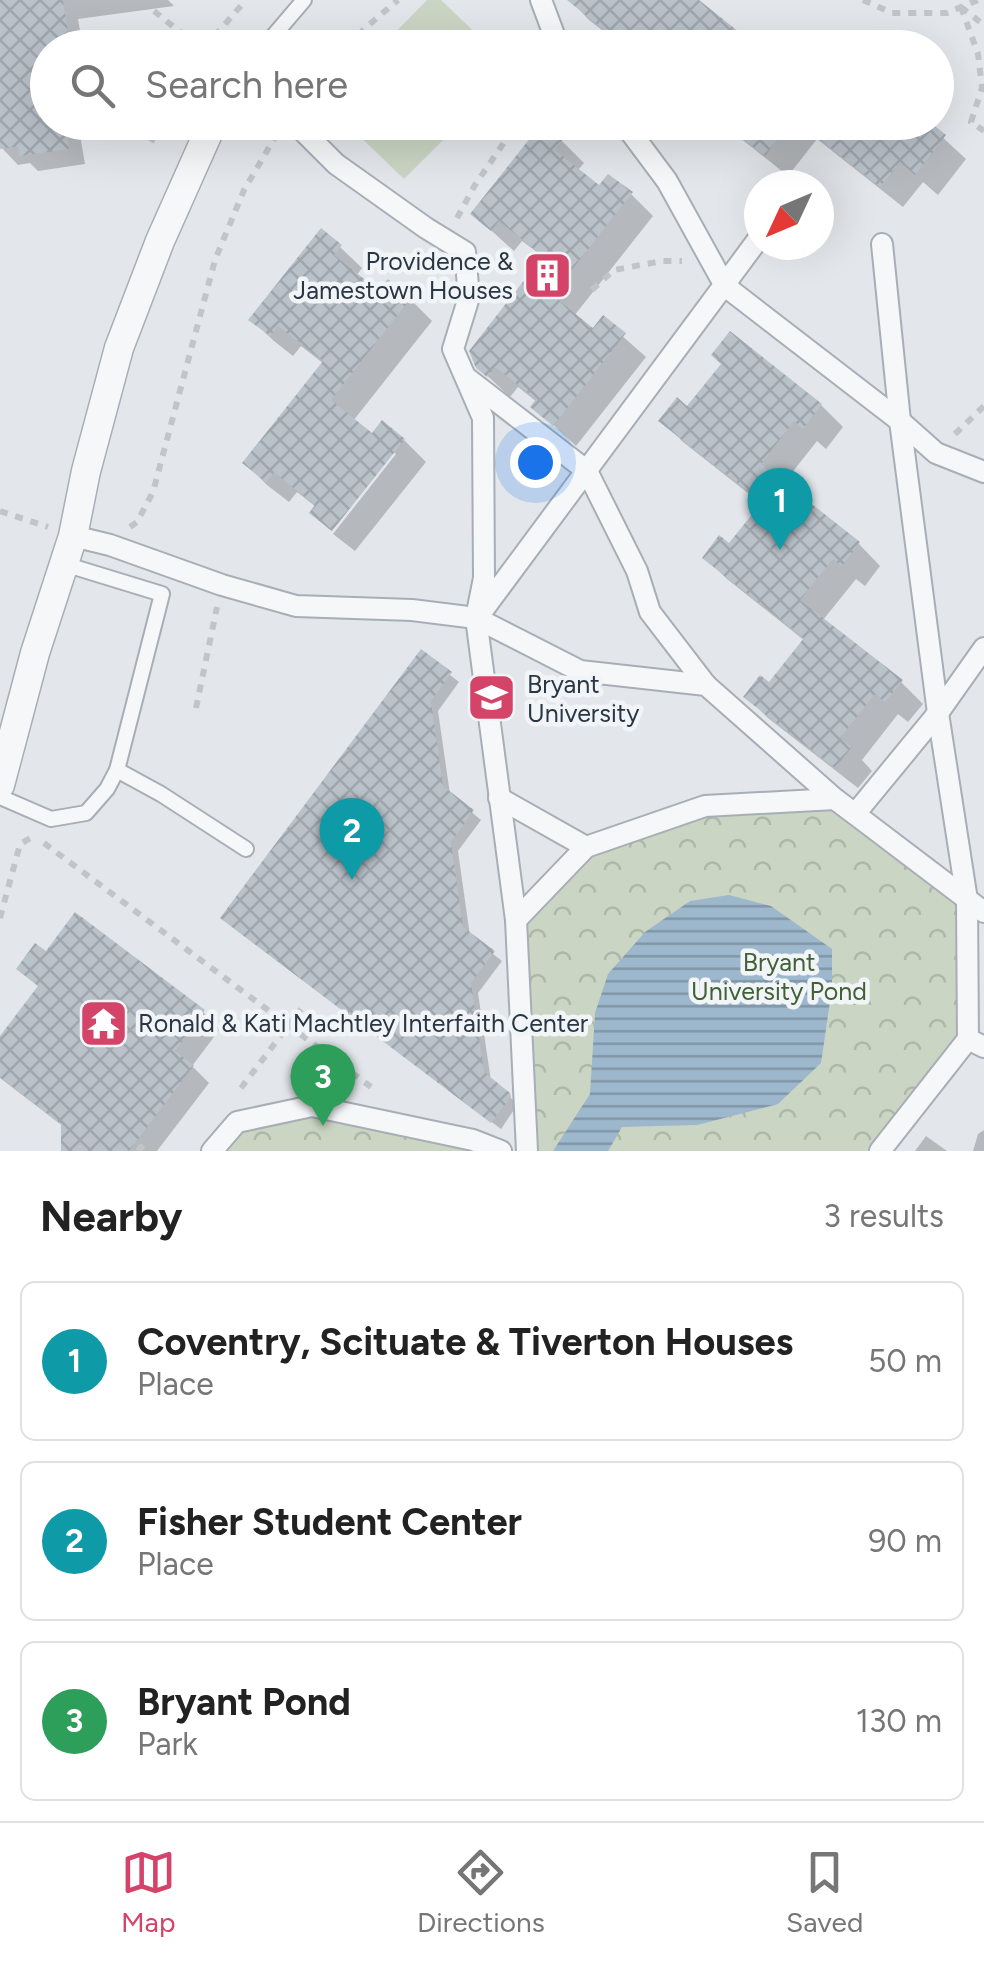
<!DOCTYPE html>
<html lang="en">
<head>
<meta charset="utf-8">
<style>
	body { margin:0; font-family:Figtree,sans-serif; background:#f6f6f6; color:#222 }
	.compass { position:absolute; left:744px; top:170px; width:90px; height:90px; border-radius:50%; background:#fff; box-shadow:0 10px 40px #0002; rotate:226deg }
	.you { position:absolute; left:535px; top:462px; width:35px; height:35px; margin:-25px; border:8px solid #fff; border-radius:50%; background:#1a73e8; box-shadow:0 0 0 15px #1a73e833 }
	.badge { display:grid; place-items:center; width:65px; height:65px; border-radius:50%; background:#d44468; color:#fff; font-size:32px; font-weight:700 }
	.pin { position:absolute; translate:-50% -82px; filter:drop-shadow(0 2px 5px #0008) }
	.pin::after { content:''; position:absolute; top:52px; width:35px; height:30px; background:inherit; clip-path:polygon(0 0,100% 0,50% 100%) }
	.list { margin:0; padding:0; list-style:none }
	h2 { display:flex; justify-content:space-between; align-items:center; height:130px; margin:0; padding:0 40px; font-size:42px }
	h2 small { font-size:32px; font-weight:400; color:#767676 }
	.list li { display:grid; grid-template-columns:65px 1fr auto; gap:30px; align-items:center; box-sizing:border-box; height:160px; margin:0 20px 20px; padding:0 20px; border:2px solid #e0e0e0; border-radius:15px }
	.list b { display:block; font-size:38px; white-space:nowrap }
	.list p { margin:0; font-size:32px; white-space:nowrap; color:#767676 }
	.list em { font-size:32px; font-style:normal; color:#767676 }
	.icon { flex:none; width:55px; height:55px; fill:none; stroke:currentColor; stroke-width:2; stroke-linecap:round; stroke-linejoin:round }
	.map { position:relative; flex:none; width:984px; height:1151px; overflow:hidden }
	.search { position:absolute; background:#fff; box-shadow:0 10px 40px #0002; left:30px; right:30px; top:30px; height:110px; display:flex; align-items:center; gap:25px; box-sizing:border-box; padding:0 35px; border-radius:55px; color:#767676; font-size:38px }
	.sheet { height:670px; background:#fff }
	nav { display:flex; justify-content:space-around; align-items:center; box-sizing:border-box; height:140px; border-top:2px solid #e0e0e0; background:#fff; font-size:28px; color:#767676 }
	nav a { display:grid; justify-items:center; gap:5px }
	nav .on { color:#d44468 }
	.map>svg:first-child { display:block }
	.green { fill:#cad5c3 }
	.park { fill:url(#park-crowns) }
	.water { fill:url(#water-rules) }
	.shadow { fill:#0003 }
	.building { fill:url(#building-cross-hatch) }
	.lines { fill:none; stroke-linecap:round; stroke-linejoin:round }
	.service-casing { stroke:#a8aeb6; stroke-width:18 }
	.pedestrian-casing { stroke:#a8aeb6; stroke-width:24 }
	.minor-casing { stroke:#a8aeb6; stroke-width:31 }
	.path { stroke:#c1c5ca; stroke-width:6; stroke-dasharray:8 8; stroke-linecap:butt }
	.service { stroke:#f6f7f9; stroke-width:14 }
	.pedestrian { stroke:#f6f7f9; stroke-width:20 }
	.minor { stroke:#f6f7f9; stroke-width:28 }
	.labels { text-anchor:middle; stroke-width:9; stroke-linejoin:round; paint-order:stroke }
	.poi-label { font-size:25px; fill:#2a3644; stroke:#f2f5f8; text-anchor:start }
	.park-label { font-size:25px; fill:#426036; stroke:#f2f5f8 }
</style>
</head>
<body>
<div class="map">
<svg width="984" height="1151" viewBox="0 0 984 1151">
	<defs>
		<pattern id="park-crowns" width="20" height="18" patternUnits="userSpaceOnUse" patternTransform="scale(2.5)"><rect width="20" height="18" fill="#cad5c3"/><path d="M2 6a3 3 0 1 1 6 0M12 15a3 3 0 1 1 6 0" fill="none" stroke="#aeb7a9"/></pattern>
		<pattern id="water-rules" width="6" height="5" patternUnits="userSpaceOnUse" patternTransform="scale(2.5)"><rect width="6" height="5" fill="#9db8cc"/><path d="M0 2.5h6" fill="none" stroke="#8096a7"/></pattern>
		<pattern id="building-cross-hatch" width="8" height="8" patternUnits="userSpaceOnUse" patternTransform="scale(2.5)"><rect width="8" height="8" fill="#b9c1c9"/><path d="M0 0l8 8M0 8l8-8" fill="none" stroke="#9fa6ae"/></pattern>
	</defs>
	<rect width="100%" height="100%" fill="#e3e7eb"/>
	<g class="green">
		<path d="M 427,0 L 441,0 L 490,47 L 381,47 Z"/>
		<path d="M 346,123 L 460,123 L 404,179 Z"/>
	</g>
	<g class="park">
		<path d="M 835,799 L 967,900 L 968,1039 L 880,1151 L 527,1151 L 516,920 L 586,847 L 705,806 Z"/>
		<path d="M 312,1106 L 501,1151 L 218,1151 L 237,1122 Z"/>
	</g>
	<path class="water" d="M 729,895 L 771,906 L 832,949 L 832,988 L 821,1063 L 778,1104 L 697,1125 L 622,1127 L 608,1151 L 553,1151 L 590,1094 L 595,1013 L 608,974 L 645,932 L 690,901 Z"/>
	<g class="shadow">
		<path d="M 0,0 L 168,0 L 174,6 L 78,19 L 83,48 L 48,48 L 48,122 L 109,122 L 111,131 L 80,135 L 85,164 L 38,171 L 30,163 L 18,165 L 2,148 Z"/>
		<path d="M 570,0 L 695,0 L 755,48 L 625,48 L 589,20 Z"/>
		<path d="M 821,39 L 832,48 L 815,48 Z"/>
		<path d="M 720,122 L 926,122 L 966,159 L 938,195 L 923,182 L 903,207 L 817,139 L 788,176 Z"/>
		<path d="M 542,126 L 562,141 L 584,163 L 577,171 L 600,189 L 631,194 L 653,216 L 574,316 L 593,331 L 603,319 L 646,357 L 576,446 L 534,407 L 537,402 L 518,387 L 510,397 L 478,367 L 545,258 L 522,241 L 514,251 L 473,214 Z"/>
		<path d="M 340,247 L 362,268 L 356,276 L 378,294 L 410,299 L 432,321 L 353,421 L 372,436 L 404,440 L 426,462 L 355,551 L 333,534 L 396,454 L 393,451 L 330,530 L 312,513 L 316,507 L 297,492 L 289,502 L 267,485 L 245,463 L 324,364 L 301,346 L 293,356 L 274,341 L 252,320 Z"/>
		<path d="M 821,405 L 843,427 L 826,449 L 817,441 L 783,484 L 859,544 L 880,566 L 865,586 L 856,579 L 823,620 L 901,682 L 923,704 L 908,722 L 898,714 L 862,760 L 872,771 L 858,788 L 768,718 L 746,696 L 770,686 L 805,641 L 727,579 L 705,558 L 730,547 L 763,505 L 683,442 L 661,420 L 688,409 Z"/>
		<path d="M 421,652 L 459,682 L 438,711 L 450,794 L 481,820 L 458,851 L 470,936 L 502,961 L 478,993 L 491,1081 L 518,1104 L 501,1129 L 231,926 Z"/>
		<path d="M 76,916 L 203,1012 L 220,1029 L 192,1066 L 209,1083 L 157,1151 L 66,1151 L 64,1127 L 0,1078 L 0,1041 L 40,988 L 20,968 L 46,955 Z"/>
		<path d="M 984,1130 L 984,1151 L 973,1151 L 978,1134 Z"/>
		<path d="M 926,1136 L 947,1151 L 915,1151 Z"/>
	</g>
	<g class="building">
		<path d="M 0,0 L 63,0 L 70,48 L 48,48 L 48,122 L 66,122 L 69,149 L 19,156 L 18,146 L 0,149 Z"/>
		<path d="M 567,0 L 699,0 L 759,48 L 627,48 Z"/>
		<path d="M 722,122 L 791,122 L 765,156 Z"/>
		<path d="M 798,122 L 930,122 L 946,135 L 915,175 L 900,162 L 880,187 Z"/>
		<path d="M 542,123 L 563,139 L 555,150 L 599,185 L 608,174 L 633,192 L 552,295 L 593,328 L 603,315 L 626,333 L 553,426 L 530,407 L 536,399 L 495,367 L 487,377 L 476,368 L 469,351 L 543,256 L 499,221 L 491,231 L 470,214 Z"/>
		<path d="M 321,228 L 342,245 L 334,255 L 378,290 L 388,279 L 411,298 L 331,400 L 372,433 L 382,420 L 405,439 L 332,531 L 309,513 L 315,505 L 274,472 L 266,482 L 242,463 L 323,361 L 278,326 L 270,336 L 248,320 Z"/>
		<path d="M 730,331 L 822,404 L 803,429 L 794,421 L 761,464 L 860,542 L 842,566 L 833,559 L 800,600 L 903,680 L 885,702 L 875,694 L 840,738 L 852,747 L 835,768 L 743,697 L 760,675 L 769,682 L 804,638 L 702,558 L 719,535 L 729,543 L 762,502 L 658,421 L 677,397 L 687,406 L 721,364 L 711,355 Z"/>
		<path d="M 421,649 L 452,672 L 431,701 L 443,786 L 474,810 L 451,842 L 463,927 L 495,951 L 471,983 L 484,1072 L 510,1093 L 511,1097 L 491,1123 L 220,918 Z"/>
		<path d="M 75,912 L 205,1010 L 175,1051 L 194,1065 L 129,1151 L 61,1151 L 61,1124 L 0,1077 L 0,1036 L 38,986 L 16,969 L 35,943 L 46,951 Z"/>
	</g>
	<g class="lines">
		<defs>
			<g id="service">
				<path d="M 263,48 L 304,0"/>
				<path d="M 117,770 L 161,794 L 246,849"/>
				<path d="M 0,797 L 51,819 L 86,813 L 107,789 L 117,770 L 162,594 L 64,564"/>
			</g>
			<g id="pedestrian">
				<path d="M 541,0 L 559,48"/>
				<path d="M 294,122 L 336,164 L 426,228 L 465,252 L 469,297 L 453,349 L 483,418 L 484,578 L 476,618 L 516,920 L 527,1151"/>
				<path d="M 623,122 L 667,181 L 725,286 L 900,421 L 936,453 L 984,472"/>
				<path d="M 797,185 L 798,184"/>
				<path d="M 882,244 L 900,421 L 938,713 L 967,900 L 968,1039"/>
				<path d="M 468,379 L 587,471 L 637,571 L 650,612 L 706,685"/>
				<path d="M 73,536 L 110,545 L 222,585 L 296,606 L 412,610 L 476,618 L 580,671 L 706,685 L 835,799 L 984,912"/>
				<path d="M 480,614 L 759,238"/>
				<path d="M 499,798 L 586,847"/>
				<path d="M 516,920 L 586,847 L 705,806 L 835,799 L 855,814 L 938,713 L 984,648"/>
				<path d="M 212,1151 L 237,1122 L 312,1106 L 473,1140 L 501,1151"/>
				<path d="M 880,1151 L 968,1039 L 984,1047"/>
			</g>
			<path id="minor" d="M 0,785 L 35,653 L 73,536 L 86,471 L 119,348 L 160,241 L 213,122"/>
		</defs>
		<use href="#service" class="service-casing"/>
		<use href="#pedestrian" class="pedestrian-casing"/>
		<use href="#minor" class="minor-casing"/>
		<g class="path">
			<path d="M 863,0 L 892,13 L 947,13 L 978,0"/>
			<path d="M 961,7 L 978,54 L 982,88 L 971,122 L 984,131"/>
			<path d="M 961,7 L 984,25"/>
			<path d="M 154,11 L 200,48"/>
			<path d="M 204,48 L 246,0"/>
			<path d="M 349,48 L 364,29 L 398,0"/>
			<path d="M 151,142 L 162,122"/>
			<path d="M 457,218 L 475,185 L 518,122"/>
			<path d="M 592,290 L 614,270 L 662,261 L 682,261"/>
			<path d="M 955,434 L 984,406"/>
			<path d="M 0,511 L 48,527"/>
			<path d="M 130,527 L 137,522 L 153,492 L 215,260 L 244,190 L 274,139"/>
			<path d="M 196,708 L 217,607"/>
			<path d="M 44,843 L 375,1090"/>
			<path d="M 0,918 L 20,844 L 34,836"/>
			<path d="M 241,1088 L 301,1009"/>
			<path d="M 138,1151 L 143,1145"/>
		</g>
		<use href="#service" class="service"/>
		<use href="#pedestrian" class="pedestrian"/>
		<use href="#minor" class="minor"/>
	</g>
	<defs>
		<symbol id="building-square" viewBox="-11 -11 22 22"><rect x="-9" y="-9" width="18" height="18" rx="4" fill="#d44468" stroke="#f2f5f8"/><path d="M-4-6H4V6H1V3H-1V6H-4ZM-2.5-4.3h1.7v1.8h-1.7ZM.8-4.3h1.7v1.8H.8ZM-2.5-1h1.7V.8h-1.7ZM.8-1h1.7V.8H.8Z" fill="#fff"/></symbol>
		<symbol id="university-square" viewBox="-11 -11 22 22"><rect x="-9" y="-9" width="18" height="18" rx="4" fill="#d44468" stroke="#f2f5f8"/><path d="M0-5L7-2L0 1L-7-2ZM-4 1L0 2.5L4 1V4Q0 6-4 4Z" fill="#fff"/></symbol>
		<symbol id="temple-square" viewBox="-11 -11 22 22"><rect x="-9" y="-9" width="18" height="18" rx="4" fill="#d44468" stroke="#f2f5f8"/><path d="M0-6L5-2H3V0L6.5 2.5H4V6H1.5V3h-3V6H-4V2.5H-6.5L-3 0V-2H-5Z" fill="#fff"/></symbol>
	</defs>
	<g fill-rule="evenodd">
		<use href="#building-square" x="520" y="248" width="55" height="55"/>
		<use href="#university-square" x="464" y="670" width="55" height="55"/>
		<use href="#temple-square" x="76" y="996" width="55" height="55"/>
	</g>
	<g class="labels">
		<g class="poi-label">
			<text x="513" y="270" text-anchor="end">Providence &amp;<tspan x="513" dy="29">Jamestown Houses</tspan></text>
			<text x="527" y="693">Bryant<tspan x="527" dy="29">University</tspan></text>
			<text x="138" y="1032">Ronald &amp; Kati Machtley Interfaith Center</text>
		</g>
		<g class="park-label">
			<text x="779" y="971">Bryant<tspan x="779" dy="29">University Pond</tspan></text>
		</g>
	</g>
</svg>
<svg class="compass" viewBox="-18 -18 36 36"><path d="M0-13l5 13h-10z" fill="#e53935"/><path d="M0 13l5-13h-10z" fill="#767676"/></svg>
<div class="you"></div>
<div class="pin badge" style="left:780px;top:550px;background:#0f9aa8">1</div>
<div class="pin badge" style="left:352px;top:880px;background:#0f9aa8">2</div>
<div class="pin badge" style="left:323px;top:1126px;background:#2e9e5b">3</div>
<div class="search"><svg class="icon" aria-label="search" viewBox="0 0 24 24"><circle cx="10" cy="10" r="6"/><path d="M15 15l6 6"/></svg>Search here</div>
</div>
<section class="sheet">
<h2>Nearby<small>3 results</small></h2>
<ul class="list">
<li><span class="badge" style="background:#0f9aa8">1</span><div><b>Coventry, Scituate &amp; Tiverton Houses</b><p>Place</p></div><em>50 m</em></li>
<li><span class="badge" style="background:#0f9aa8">2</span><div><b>Fisher Student Center</b><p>Place</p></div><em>90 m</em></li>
<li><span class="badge" style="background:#2e9e5b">3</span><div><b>Bryant Pond</b><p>Park</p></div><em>130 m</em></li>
</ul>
</section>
<nav>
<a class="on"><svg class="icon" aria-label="map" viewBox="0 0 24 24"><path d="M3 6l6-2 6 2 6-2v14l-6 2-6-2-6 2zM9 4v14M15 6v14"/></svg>Map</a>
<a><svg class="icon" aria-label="directions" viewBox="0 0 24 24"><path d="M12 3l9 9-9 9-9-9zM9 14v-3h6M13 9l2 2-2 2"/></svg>Directions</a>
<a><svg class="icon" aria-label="saved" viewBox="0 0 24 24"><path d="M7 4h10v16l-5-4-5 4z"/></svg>Saved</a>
</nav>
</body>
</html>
